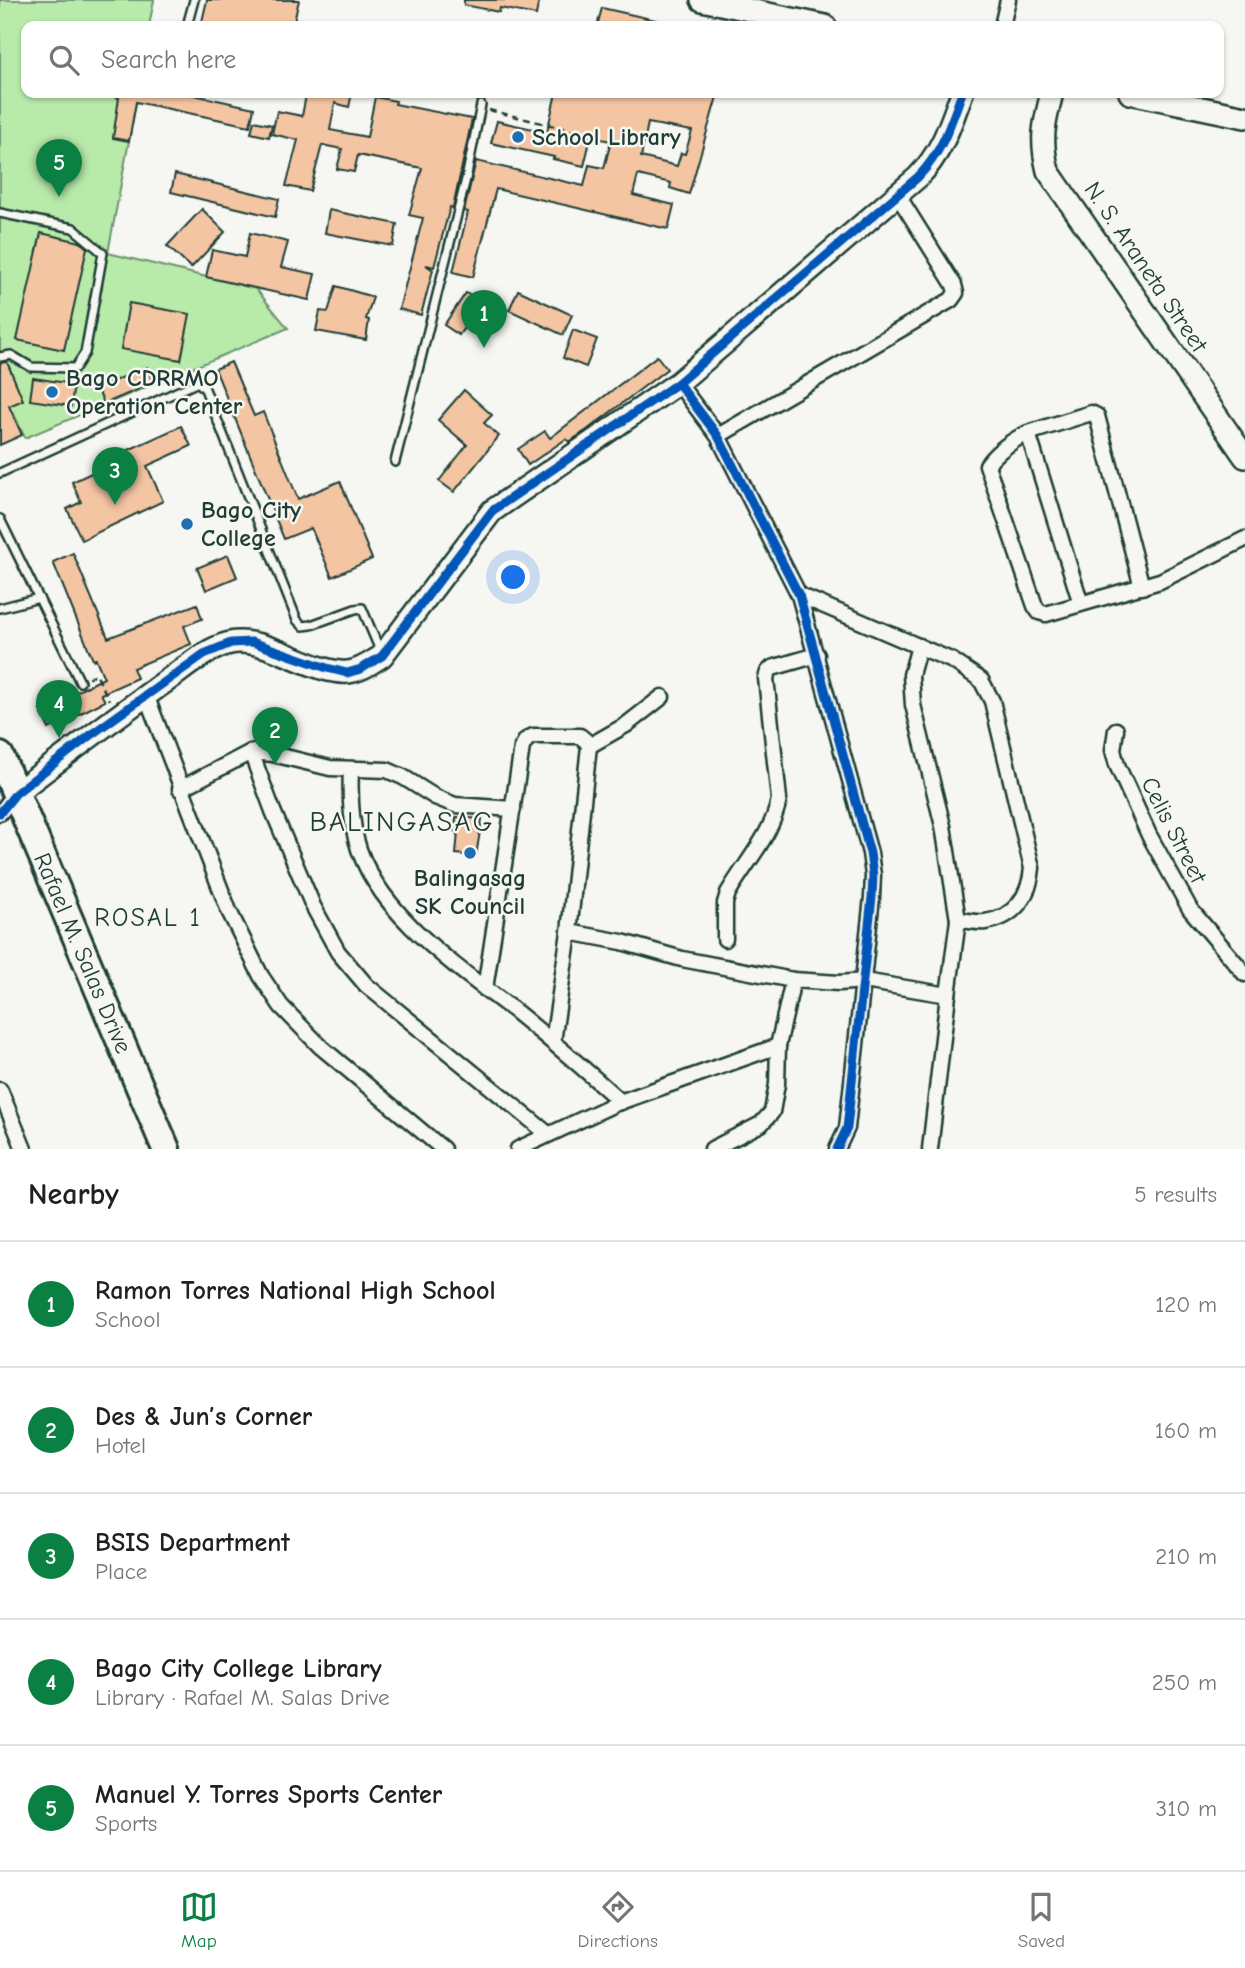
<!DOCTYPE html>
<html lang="en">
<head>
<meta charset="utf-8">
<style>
	body { margin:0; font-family:"Comic Neue",sans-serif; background:#f6f6f6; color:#202124 }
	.you { position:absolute; left:514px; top:578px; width:24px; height:24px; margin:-18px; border:5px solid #fff; border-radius:50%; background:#1a73e8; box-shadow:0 0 0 10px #1a73e833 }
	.badge { display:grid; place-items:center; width:46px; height:46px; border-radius:50%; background:#0b8043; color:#fff; font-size:23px; font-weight:700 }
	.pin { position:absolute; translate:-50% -58px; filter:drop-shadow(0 2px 4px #0008) }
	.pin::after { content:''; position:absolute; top:37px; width:24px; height:21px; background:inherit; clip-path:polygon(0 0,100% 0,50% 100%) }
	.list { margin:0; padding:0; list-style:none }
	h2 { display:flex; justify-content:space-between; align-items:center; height:91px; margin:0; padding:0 28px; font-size:30px }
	h2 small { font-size:23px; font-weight:400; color:#757577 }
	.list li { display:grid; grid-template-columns:46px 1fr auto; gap:21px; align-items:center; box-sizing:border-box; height:126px; padding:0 28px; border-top:2px solid #e0e0e0 }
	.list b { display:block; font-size:26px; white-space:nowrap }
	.list p { margin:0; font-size:23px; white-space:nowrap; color:#757577 }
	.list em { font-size:23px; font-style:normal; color:#757577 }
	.icon { flex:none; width:38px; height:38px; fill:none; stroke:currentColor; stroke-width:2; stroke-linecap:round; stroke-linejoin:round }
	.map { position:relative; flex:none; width:1245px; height:1149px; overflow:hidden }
	.search { position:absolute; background:#fff; box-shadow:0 2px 5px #0004; left:21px; right:21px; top:21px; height:77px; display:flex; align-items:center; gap:18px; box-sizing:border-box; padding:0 24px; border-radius:14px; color:#757577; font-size:26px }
	.sheet { height:721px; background:#fff }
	nav { display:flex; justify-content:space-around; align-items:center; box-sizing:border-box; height:98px; border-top:2px solid #e0e0e0; background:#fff; font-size:19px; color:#757577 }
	nav a { display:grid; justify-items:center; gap:4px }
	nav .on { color:#0b8043 }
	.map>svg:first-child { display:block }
	.green { fill:#b8eaaa; stroke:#6c946f; stroke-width:2 }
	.building { fill:#f4c5a3; stroke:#1f3d34; stroke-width:2; fill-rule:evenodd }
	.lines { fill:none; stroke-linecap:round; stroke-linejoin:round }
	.lane-casing { stroke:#1f3d34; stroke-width:12 }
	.street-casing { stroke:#1f3d34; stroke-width:19 }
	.secondary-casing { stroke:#1f3d34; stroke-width:26 }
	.highway-casing { stroke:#1f3d34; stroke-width:32 }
	.path { stroke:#1f3d34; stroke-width:2.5; stroke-dasharray:7 5; stroke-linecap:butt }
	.lane { stroke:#f6f6f2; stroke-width:7 }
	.street { stroke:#f6f6f2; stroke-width:14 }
	.secondary { stroke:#f6f6f2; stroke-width:21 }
	.highway { stroke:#f6f6f2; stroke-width:26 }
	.cycleway-casing { stroke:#f6f6f2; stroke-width:13 }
	.cycleway { stroke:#0057b8; stroke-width:9 }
	.poi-dot { fill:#1f6fb2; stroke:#f6f6f2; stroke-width:2.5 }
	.labels { text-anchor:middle; stroke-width:5; stroke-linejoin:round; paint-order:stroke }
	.poi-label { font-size:24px; font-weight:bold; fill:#1f3d34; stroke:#f6f6f2; text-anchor:start }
	.street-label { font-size:24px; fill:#1f3d34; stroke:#f6f6f2 }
	.neighbourhood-label { font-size:26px; letter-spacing:2px; fill:#1f3d34; stroke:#f6f6f2 }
	.quarter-label { font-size:28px; letter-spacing:2px; fill:#1f3d34; stroke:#f6f6f2 }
</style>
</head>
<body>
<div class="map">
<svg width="1245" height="1149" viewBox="0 0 1245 1149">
	<rect width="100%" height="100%" fill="#f6f6f2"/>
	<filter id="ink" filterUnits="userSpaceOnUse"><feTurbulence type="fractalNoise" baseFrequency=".0143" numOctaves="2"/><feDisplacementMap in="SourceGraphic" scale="14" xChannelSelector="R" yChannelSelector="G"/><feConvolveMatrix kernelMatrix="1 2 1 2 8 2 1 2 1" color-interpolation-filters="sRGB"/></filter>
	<g filter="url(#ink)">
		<path class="green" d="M 0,0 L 154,0 L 149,26 L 26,26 L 26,93 L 138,93 L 108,253 L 256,289 L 288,328 L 25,438 L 15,416 L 0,423 Z"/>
		<g class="building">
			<path d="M 207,0 L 299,0 L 293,26 L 201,26 Z"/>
			<path d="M 464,0 L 539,0 L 536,15 L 500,8 L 499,12 L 464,5 Z"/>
			<path d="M 602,8 L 660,21 L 660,26 L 597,26 Z"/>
			<path d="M 117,93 L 185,93 L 254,108 L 250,126 L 136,102 L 129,141 L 113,138 L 119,98 L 116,97 Z"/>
			<path d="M 309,93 L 352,93 L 349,107 L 335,103 L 330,130 L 367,137 L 375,97 L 396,101 L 395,104 L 472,119 L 453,208 L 450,207 L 434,267 L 426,265 L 433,270 L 421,315 L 399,309 L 423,218 L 409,215 L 422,168 L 358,155 L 354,172 L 337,169 L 342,149 L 322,145 L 310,191 L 286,186 L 298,140 L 272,134 L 277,111 L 302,116 L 306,95 L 309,95 Z"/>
			<path d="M 556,93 L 617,93 L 634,96 L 634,93 L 718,93 L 689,194 L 670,188 L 671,183 L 638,175 L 633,195 L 674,205 L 668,229 L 496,189 L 473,277 L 453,272 L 468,212 L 464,211 L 476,161 L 584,186 L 589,165 L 604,168 L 611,141 L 591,137 L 584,166 L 553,159 L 554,157 L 491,143 L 497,121 L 547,132 ZM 648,123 L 692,131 L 685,154 L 681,153 L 677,166 L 641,157 Z"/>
			<path d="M 254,121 L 272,125 L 269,137 L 251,133 Z"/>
			<path d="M 175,174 L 279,199 L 275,217 L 171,192 Z"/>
			<path d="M 202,209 L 225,232 L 191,268 L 167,246 Z"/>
			<path d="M 329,210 L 397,224 L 393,246 L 325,233 Z"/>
			<path d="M 41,233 L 80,242 L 87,248 L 64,350 L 17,340 Z"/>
			<path d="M 250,233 L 288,242 L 281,267 L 315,274 L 309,300 L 206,277 L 212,250 L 245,257 Z"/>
			<path d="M 336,286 L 373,297 L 366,319 L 369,320 L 366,340 L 316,331 L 320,311 L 328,312 Z"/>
			<path d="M 518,290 L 572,315 L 563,335 L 509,310 Z"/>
			<path d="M 466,293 L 481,303 L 459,335 L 444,325 Z"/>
			<path d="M 129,303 L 190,314 L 181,360 L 121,349 Z"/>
			<path d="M 573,330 L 597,339 L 586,367 L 563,358 Z"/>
			<path d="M 657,356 L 667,369 L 587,430 L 569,442 L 566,439 L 528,465 L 518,449 L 545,431 L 550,438 Z"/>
			<path d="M 7,362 L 23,400 L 9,406 L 22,435 L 0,445 L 0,363 Z"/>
			<path d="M 231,362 L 254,416 L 263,412 L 298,499 L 340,481 L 372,559 L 332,577 L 311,528 L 284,539 L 215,369 Z"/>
			<path d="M 147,367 L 153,383 L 104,404 L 97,388 Z"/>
			<path d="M 33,378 L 74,384 L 71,406 L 30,400 Z"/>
			<path d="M 464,390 L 492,415 L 484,423 L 499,436 L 454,492 L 439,481 L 467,445 L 438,420 Z"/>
			<path d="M 181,426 L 191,446 L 147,466 L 163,501 L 82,540 L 67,509 L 81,502 L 72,482 L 128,456 L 126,451 Z"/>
			<path d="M 73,553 L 108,638 L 197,604 L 202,619 L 184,626 L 191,644 L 133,668 L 137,678 L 101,694 L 105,701 L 49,729 L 40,710 L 104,678 L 96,659 L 93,660 L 53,562 Z"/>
			<path d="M 228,555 L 237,577 L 206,590 L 197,568 Z"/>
			<path d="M 456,817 L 482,819 L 476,856 L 456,854 L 458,832 L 455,831 Z"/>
		</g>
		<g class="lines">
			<defs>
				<g id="lane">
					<path d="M 187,26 L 194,0"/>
					<path d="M 0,213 L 73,228 L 103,253 L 85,353 L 75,368 L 31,367 L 11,355 L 0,357"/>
					<path d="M 395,462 L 466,179 L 481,105"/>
					<path d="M 0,473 L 198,382 L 205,389 L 297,620 L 303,626 L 311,625 L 355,609 L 362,608 L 381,653"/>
					<path d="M 0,519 L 80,682"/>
					<path d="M 0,608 L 39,598"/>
				</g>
				<g id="street">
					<path d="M 1002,26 L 1008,0"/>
					<path d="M 678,383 L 718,436 L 799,595 L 870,853 L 873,875 L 872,897 L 847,1128 L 837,1149"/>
					<path d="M 1028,433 L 1091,413 L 1097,416 L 1142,587"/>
					<path d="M 718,436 L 951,300 L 956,293 L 954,285 L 897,194"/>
					<path d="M 799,595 L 953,661 L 981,680 L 992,701 L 1032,868 C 1030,895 1015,918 985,922 C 977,923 966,920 958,920"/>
					<path d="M 1081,604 L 1028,433 C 1014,439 996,452 987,465 L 1035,606 L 1039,612 L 1046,614 L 1160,581 L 1245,539"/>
					<path d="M 146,695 L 229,911 L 261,976 L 281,1006 L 321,1047 L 443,1149"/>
					<path d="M 1116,730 L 1113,750 L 1117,765 L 1149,835 L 1190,909 L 1245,974"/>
					<path d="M 589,746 L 626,725 L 662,697"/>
					<path d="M 251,752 L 273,811 L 313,906 L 338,952 L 366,985 L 548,1134"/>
					<path d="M 351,770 C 350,791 351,818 356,839 C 374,912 460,969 516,1012 C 552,1041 587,1071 621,1102"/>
					<path d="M 180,789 L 251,752 L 273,754 L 330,768 L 387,770 L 403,777 L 435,797 L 455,805 L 513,809"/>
					<path d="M 0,813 L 16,793"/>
					<path d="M 569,932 L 622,942 L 682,959 L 793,980 L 839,983 L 864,981 L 948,995 L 958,920 L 943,826 L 913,705 L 911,675 L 919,646"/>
					<path d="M 725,939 L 725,903 L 728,893 C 745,863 773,834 779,799 L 766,678 L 768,672 L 772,668 L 817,655"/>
					<path d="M 485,989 L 522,747 L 526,740 L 533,736 L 580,736 L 586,741 L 589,746 L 569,932 L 553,1042"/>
					<path d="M 0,1090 L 24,1149"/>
					<path d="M 518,1149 L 617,1103 L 778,1046"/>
					<path d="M 712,1149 L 761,1124 L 772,1112 L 777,1084 L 778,1046 L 793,980"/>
					<path d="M 930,1149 L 948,995"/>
				</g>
				<g id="secondary">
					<path d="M 702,0 L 825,26"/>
					<path d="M 1052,93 C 1044,124 1040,139 1048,171 L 1245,457"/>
					<path d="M 1130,93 L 1245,117"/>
					<path d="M 16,793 C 64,756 112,720 162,684 C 183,670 205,649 230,643 C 265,635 314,675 348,672 C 361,671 372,662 382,656 L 492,511 L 678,383 L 918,177 C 943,151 950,125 962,93"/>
				</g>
				<path id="highway" d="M 0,756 L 166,1149"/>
			</defs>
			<use href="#lane" class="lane-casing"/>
			<use href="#street" class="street-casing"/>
			<use href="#secondary" class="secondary-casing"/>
			<use href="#highway" class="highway-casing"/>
			<g class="path">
				<path d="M 489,110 L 574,131"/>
				<path d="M 88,678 L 96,674 L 109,700"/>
			</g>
			<use href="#lane" class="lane"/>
			<use href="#street" class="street"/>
			<use href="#secondary" class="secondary"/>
			<use href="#highway" class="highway"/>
			<defs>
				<g id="cycleway">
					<path d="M 678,383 L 718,436 L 799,595 L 870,853 L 873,875 L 872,897 L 847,1128 L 837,1149"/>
					<path d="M 0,813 L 16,793 L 92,734 L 204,654 L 231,643 L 252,642 L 327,668 L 347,673 L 361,669 L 382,656 L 492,511 L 678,383 L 918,177 C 943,151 950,125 962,93"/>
				</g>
			</defs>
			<use href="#cycleway" class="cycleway-casing"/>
			<use href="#cycleway" class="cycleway"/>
		</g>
	</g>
	<g class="poi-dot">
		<circle cx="518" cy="137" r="7"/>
		<circle cx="52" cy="392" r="7"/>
		<circle cx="187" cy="524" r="7"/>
		<circle cx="470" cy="853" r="7"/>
	</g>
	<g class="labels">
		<g class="poi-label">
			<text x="532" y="145">School Library</text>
			<text x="66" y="386">Bago CDRRMO<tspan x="66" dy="28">Operation Center</tspan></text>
			<text x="201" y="518">Bago City<tspan x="201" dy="28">College</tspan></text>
			<text x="470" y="886" text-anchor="middle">Balingasag<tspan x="470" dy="28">SK Council</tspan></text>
		</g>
		<g class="street-label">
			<text transform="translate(1146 267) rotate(56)" y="8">N. S. Araneta Street</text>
			<text transform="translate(1174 830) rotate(63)" y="8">Celis Street</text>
			<text transform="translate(83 953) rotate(67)" y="8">Rafael M. Salas Drive</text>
		</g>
		<g class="neighbourhood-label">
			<text x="148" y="926">ROSAL 1</text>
		</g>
		<g class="quarter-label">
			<text x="402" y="831">BALINGASAG</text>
		</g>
	</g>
</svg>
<div class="you"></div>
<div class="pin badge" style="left:484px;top:348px">1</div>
<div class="pin badge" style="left:275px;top:765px">2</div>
<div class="pin badge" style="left:115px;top:505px">3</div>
<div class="pin badge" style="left:59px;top:738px">4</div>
<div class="pin badge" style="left:59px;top:197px">5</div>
<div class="search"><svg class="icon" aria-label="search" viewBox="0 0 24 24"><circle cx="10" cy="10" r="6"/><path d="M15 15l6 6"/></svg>Search here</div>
</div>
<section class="sheet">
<h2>Nearby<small>5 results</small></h2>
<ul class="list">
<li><span class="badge">1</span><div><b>Ramon Torres National High School</b><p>School</p></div><em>120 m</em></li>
<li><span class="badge">2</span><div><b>Des &amp; Jun’s Corner</b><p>Hotel</p></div><em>160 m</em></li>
<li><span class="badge">3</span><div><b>BSIS Department</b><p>Place</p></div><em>210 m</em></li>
<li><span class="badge">4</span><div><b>Bago City College Library</b><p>Library · Rafael M. Salas Drive</p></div><em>250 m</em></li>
<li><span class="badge">5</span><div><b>Manuel Y. Torres Sports Center</b><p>Sports</p></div><em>310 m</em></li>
</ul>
</section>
<nav>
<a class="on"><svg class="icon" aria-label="map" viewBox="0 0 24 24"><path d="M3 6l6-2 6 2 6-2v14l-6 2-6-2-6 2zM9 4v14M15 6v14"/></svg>Map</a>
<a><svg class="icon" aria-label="directions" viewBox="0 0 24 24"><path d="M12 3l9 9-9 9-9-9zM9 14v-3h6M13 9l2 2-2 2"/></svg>Directions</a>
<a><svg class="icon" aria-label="saved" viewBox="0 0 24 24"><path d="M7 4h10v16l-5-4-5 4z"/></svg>Saved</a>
</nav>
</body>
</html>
